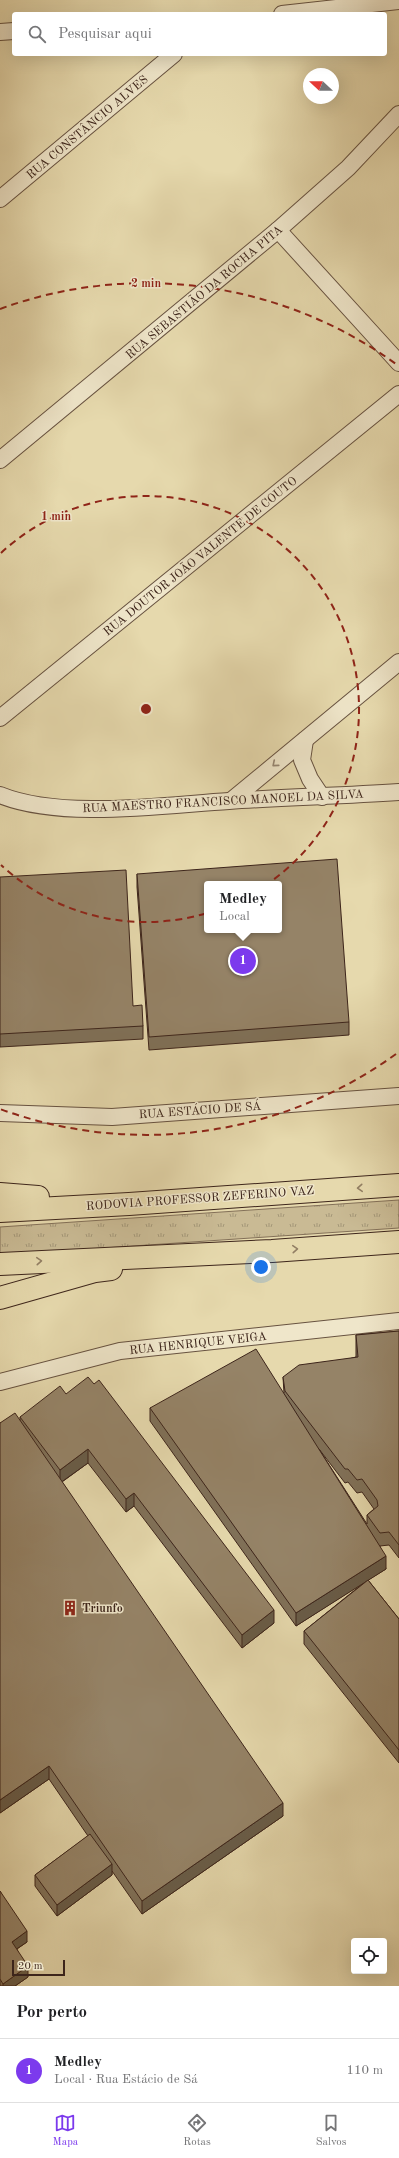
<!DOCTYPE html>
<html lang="pt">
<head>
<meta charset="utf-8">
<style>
	body { margin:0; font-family:"Old Standard TT",serif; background:#f6f6f6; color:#202124 }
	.controls { position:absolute; right:12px; bottom:12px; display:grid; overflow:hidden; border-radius:4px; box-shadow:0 4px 16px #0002 }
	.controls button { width:36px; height:36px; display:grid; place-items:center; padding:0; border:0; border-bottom:1px solid #e0e0e0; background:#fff; color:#202124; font:20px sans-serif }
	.compass { position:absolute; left:303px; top:68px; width:36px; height:36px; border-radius:50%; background:#fff; box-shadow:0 4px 16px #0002; rotate:292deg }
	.scale { position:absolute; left:12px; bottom:10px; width:53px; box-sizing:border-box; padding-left:4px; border:2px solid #3d251b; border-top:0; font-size:11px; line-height:14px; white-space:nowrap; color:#3d251b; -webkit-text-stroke:3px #efe6ca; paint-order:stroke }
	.you { position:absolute; left:261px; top:1267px; width:14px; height:14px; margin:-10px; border:3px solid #fff; border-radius:50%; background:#1a73e8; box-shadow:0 0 0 6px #1a73e833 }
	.badge { display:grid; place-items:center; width:26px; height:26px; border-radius:50%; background:#7c3aed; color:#fff; font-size:13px; font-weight:700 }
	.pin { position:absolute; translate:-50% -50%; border:2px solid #fff; box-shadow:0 1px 4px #0006 }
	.popup { position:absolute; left:204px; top:881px; width:78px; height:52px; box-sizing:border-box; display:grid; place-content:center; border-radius:4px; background:#fff; filter:drop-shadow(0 1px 3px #0005); font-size:13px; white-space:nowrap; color:#757577 }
	.popup b { font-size:15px; color:#202124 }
	.popup::after { content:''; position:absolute; left:50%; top:100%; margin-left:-8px; border:8px solid transparent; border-top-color:#fff }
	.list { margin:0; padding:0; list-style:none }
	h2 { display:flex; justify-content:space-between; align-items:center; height:52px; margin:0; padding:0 16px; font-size:17px }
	h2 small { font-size:13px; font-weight:400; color:#757577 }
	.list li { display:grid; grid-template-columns:26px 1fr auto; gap:12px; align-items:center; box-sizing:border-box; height:64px; padding:0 16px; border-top:1px solid #e0e0e0 }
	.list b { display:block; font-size:15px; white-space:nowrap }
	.list p { margin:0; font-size:13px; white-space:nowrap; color:#757577 }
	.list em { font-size:13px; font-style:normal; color:#757577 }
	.icon { flex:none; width:22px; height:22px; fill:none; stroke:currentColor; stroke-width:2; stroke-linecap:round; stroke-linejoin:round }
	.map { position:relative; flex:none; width:399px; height:1986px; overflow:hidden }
	.search { position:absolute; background:#fff; box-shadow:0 4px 16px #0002; left:12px; right:12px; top:12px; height:44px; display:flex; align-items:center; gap:10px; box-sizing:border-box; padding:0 14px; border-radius:4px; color:#757577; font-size:15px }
	.sheet { height:116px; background:#fff }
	nav { display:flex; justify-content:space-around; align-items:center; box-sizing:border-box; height:56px; border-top:1px solid #e0e0e0; background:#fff; font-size:11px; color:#757577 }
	nav a { display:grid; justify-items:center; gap:2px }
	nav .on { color:#7c3aed }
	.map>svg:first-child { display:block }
	.grass { fill:url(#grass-tufts); stroke:#837058 }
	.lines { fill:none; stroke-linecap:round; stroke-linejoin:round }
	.street-casing { stroke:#675240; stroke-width:18 }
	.highway-casing { stroke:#3d251b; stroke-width:24 }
	.street { stroke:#efe6ca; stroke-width:16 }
	.highway { stroke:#e6d9ad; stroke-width:22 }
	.wall { fill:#807159; stroke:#3d251b; fill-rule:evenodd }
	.shaded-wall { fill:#685c48; stroke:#3d251b }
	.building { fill:#958367; stroke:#3d251b; fill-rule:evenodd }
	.oneway { stroke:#968672 }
	.oneway2 { stroke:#927f64 }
	.ring { fill:none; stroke:#8f2418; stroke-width:2; stroke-dasharray:7 5 }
	.labels { text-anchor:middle; stroke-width:3; stroke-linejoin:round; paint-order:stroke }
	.street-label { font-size:12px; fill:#3d251b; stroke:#efe6ca }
	.poi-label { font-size:12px; font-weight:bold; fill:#3d251b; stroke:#efe6ca; text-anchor:start }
	.centre { fill:#8f2418; stroke:#efe6ca; stroke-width:2 }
	.ring-label { font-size:12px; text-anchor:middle; font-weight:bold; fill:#8f2418; stroke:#efe6ca; stroke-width:3; stroke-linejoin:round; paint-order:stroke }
</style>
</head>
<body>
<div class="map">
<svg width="399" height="1986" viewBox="0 0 399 1986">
	<defs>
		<pattern id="grass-tufts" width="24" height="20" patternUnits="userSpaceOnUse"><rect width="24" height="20" fill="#c9ba94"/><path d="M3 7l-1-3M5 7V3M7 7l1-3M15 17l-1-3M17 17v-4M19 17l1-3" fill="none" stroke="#a49778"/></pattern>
	</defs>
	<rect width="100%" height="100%" fill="#e6d9ad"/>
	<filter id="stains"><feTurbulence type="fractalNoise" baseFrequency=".005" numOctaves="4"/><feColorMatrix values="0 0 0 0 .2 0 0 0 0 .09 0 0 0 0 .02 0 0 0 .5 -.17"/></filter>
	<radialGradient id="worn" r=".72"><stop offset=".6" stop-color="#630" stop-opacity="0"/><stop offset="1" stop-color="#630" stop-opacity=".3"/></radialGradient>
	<path class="grass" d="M 399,1200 L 399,1228 L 0,1255 L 0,1227 Z"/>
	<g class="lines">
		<defs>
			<g id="street">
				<path d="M 282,14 L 399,1"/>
				<path d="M 0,32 L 14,31"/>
				<path d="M 0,199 L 174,54"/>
				<path d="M 278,230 L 399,363"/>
				<path d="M 0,460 L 278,230 L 348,168 L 399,114"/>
				<path d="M 0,718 L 399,394"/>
				<path d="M 305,740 L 302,760 L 310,779 L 322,797"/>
				<path d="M 0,795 C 61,820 164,805 229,801 C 286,797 342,796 399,792"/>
				<path d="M 232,800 L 399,662"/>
				<path d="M 0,1113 L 112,1117 L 399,1096"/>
				<path d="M 0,1382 L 120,1351 L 399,1321"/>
			</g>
			<g id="highway">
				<path d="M 0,1194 L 38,1197"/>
				<path d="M 0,1211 L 129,1204 L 399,1185"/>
				<path d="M 0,1264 L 272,1251 L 399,1242"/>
				<path d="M 0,1298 L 95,1271 L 111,1269"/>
			</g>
		</defs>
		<use href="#street" class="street-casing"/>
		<use href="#highway" class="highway-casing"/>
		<use href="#street" class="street"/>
		<use href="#highway" class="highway"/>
	</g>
	<g class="wall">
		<path d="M 137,874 L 349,1022 L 349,1035 L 149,1050 L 137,887 Z"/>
		<path d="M 0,877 L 133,1006 L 143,1026 L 143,1039 L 0,1047 Z"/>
		<path d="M 399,1331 L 399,1558 L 389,1545 L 380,1546 L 386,1569 L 368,1580 L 399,1619 L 399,1763 L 304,1644 L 304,1631 L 366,1581 L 296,1626 L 150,1421 L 150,1408 L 284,1393 L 283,1377 L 356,1357 L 356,1335 ZM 319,1449 L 345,1483 L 348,1482 L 357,1493 L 362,1492 L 374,1509 L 367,1515 L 367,1524 Z"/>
		<path d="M 66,1394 L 274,1623 L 242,1648 L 134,1506 L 126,1512 L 88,1463 L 62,1482 L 283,1816 L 142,1914 L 112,1871 L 112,1875 L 57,1916 L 35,1886 L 35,1875 L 88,1836 L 49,1779 L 0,1813 L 0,1423 L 20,1421 L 20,1417 Z"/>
		<path d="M 0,1891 L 27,1942 L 17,1949 L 28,1977 L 15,1986 L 0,1986 Z"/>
	</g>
	<g class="shaded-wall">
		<path d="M 88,1449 L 88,1463 L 60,1483 L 60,1470 Z"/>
		<path d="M 134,1493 L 134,1506 L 126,1512 L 126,1499 Z"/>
		<path d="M 386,1556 L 386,1569 L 296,1626 L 296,1613 Z"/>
		<path d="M 274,1610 L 274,1623 L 242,1648 L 242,1635 Z"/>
		<path d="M 49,1766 L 49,1779 L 0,1813 L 0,1800 Z"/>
		<path d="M 283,1803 L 283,1816 L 142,1914 L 142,1901 Z"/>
		<path d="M 112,1864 L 112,1875 L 57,1916 L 57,1905 Z"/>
		<path d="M 27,1931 L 27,1942 L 12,1952 L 12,1942 Z"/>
		<path d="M 28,1966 L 28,1977 L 15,1986 L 3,1986 L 3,1984 Z"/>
	</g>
	<g class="building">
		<path d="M 337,859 L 349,1022 L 149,1037 L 137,874 ZM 207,884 L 279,884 L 279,930 L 207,930 Z"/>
		<path d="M 126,870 L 133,1006 L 142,1005 L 143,1026 L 0,1034 L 0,877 Z"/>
		<path d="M 399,1331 L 399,1545 L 389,1532 L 380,1533 L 367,1515 L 378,1506 L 377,1500 L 362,1479 L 357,1480 L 348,1469 L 345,1469 L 285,1391 L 283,1377 L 299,1365 L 358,1357 L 356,1335 Z"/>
		<path d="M 256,1349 L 386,1556 L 296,1613 L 150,1408 Z"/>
		<path d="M 88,1377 L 94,1384 L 99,1380 L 274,1610 L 242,1635 L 134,1493 L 126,1499 L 88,1449 L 60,1470 L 20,1417 L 60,1386 L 66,1394 Z"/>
		<path d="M 15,1413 L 283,1803 L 142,1901 L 49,1766 L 0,1800 L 0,1423 Z"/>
		<path d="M 368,1580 L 399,1619 L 399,1750 L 304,1631 Z"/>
		<path d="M 90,1834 L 112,1864 L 57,1905 L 35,1875 Z"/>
		<path d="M 0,1891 L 27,1931 L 12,1942 L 28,1966 L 3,1984 L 0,1979 Z"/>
	</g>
	<defs><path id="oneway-chevron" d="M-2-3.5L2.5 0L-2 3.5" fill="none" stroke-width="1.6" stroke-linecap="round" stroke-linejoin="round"/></defs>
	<use class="oneway" href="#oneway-chevron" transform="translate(275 764) rotate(140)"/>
	<g class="oneway2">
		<use href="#oneway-chevron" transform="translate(360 1188) rotate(176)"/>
		<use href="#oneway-chevron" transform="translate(295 1249) rotate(-4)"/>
		<use href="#oneway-chevron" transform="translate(39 1261) rotate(-4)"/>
	</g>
	<g class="ring">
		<path d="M1 553A213 213 0 1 1 1 865"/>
		<path d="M396 1054A426 426 0 0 1 0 1109M0 309A426 426 0 0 1 396 364"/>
	</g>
	<defs>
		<symbol id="building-bare" viewBox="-9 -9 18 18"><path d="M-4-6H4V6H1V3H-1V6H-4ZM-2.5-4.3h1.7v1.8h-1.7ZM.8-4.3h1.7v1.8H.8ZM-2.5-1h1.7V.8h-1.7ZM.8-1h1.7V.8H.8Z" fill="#8f2418" stroke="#efe6ca" stroke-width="2.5" paint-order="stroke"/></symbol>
	</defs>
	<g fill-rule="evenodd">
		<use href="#building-bare" x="59" y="1597" width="22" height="22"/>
	</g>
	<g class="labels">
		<g class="street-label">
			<text transform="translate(87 127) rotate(-40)" y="4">RUA CONSTÂNCIO ALVES</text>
			<text transform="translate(204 292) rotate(-40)" y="4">RUA SEBASTIÃO DA ROCHA PITA</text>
			<text transform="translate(200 556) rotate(-39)" y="4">RUA DOUTOR JOÃO VALENTE DE COUTO</text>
			<text transform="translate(223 801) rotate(-3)" y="4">RUA MAESTRO FRANCISCO MANOEL DA SILVA</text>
			<text transform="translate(200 1110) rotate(-4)" y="4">RUA ESTÁCIO DE SÁ</text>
			<text transform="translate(200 1198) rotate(-4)" y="4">RODOVIA PROFESSOR ZEFERINO VAZ</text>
			<text transform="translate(198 1343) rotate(-6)" y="4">RUA HENRIQUE VEIGA</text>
		</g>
		<g class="poi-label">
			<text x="82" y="1612">Triunfo</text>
		</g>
	</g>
	<circle cx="146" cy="709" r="6" class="centre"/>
	<g class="ring-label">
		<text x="146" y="287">2 min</text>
		<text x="56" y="520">1 min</text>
	</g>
	<rect width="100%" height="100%" filter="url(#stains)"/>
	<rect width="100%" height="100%" fill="url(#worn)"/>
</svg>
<div class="controls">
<button><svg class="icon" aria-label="locate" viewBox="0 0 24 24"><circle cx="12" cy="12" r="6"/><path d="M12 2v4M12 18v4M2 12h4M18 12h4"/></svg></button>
</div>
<svg class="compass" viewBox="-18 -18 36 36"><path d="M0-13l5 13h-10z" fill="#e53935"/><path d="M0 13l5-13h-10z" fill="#757577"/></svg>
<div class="scale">20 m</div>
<div class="you"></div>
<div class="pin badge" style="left:243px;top:961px">1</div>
<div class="popup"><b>Medley</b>Local</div>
<div class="search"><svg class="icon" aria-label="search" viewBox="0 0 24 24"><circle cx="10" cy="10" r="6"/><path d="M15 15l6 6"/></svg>Pesquisar aqui</div>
</div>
<section class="sheet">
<h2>Por perto<small></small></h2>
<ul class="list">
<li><span class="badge">1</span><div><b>Medley</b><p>Local · Rua Estácio de Sá</p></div><em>110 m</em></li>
</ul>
</section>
<nav>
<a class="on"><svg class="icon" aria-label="map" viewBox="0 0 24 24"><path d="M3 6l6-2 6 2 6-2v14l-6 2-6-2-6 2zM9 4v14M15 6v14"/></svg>Mapa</a>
<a><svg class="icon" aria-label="directions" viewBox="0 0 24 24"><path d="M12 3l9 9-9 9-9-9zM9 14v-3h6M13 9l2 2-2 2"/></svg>Rotas</a>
<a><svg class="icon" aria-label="saved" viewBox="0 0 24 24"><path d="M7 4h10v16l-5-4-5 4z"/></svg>Salvos</a>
</nav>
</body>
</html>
